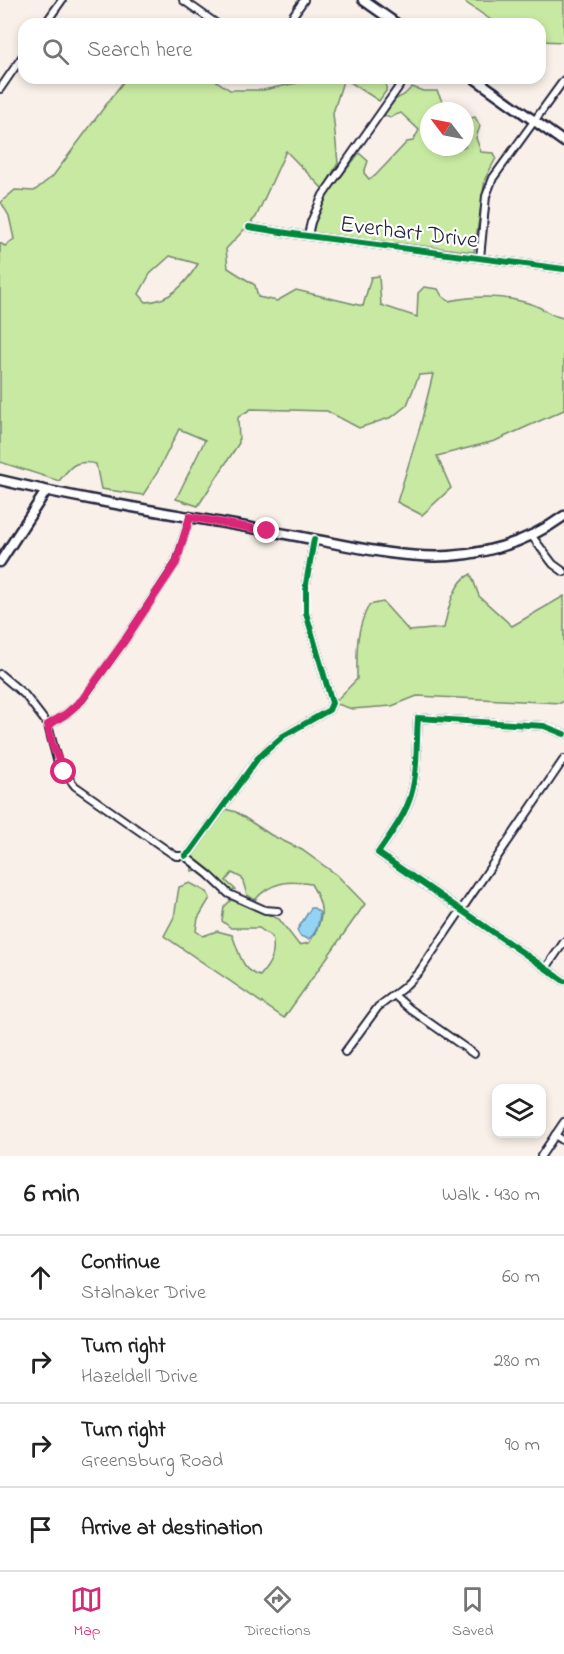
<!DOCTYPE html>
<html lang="en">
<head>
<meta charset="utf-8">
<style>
	body { margin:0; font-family:"Indie Flower",sans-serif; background:#f6f6f6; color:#222 }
	.controls { position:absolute; right:18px; bottom:18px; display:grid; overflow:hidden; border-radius:12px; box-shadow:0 3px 9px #0003 }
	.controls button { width:54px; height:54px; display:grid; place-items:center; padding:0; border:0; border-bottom:2px solid #e0e0e0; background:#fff; color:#222; font:30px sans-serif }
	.compass { position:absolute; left:420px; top:102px; width:54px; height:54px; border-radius:50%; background:#fff; box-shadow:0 3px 9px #0003; rotate:302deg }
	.stop { position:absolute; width:18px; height:18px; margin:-14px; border:4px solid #db2777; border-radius:50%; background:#fff }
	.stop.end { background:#db2777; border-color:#fff; box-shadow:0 2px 6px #0008 }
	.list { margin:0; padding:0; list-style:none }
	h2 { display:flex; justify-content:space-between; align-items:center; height:78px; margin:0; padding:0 24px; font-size:26px }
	h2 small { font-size:20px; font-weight:400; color:#767676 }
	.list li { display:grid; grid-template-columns:39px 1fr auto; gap:18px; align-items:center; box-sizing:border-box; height:84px; padding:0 24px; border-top:2px solid #e0e0e0 }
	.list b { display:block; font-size:22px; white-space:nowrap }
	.list p { margin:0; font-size:20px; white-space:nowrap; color:#767676 }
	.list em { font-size:20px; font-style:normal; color:#767676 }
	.icon { flex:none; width:33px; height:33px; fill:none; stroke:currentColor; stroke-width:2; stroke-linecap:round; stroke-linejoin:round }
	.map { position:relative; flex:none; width:564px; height:1156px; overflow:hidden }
	.search { position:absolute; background:#fff; box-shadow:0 3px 9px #0003; left:18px; right:18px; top:18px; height:66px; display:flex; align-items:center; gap:15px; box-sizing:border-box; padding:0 21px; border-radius:18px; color:#767676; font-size:22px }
	.sheet { height:414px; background:#fff }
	nav { display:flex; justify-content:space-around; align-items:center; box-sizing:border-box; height:84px; border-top:2px solid #e0e0e0; background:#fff; font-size:16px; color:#767676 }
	nav a { display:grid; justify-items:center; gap:3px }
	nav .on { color:#db2777 }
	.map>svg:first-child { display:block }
	.green { fill:#c7e9a1; stroke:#74866e; stroke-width:1.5; fill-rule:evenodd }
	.water { fill:#93d4f5; stroke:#668dab; stroke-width:1.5 }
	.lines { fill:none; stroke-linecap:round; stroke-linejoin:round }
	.street-casing { stroke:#22223b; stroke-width:10 }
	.secondary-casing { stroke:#22223b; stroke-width:13 }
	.street { stroke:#fff; stroke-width:6 }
	.secondary { stroke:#fff; stroke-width:8 }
	.cycleway-casing { stroke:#fff; stroke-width:10 }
	.cycleway { stroke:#00873e; stroke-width:6 }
	.route { stroke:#db2777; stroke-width:8 }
	.labels { text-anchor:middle; stroke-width:4.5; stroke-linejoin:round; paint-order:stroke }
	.street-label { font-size:24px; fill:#22223b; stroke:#fff }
</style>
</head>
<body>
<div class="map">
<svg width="564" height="1156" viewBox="0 0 564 1156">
	<rect width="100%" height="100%" fill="#f9f1e9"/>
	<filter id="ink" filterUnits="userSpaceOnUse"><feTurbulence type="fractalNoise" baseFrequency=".0167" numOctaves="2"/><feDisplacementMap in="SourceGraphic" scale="12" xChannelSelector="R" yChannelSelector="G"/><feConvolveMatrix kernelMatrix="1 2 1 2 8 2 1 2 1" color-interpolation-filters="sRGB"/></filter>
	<g filter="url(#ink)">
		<g class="green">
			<path d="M 462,0 L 564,0 L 564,42 L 540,41 L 540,24 L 497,24 Z"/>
			<path d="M 126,78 L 212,78 L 230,90 L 263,90 L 297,83 L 305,78 L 387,78 L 386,91 L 379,101 L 344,78 L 333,113 L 338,163 L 323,189 L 286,151 L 256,217 L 226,249 L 228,268 L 255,285 L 258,297 L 277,301 L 296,290 L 363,306 L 371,277 L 379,276 L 381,305 L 417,317 L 418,293 L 424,287 L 438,289 L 442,296 L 449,301 C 478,295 506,295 534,305 C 547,310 548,315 564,318 L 564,410 L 495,441 L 437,456 L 451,488 L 422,515 L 397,502 L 420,427 L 433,374 L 419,375 L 407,405 L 392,417 L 359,428 L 327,411 L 251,409 L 238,417 L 239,443 L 198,506 L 176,499 L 205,440 L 179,429 L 157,473 L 143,495 L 101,489 L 96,464 C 75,459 71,466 59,481 L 0,462 L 0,243 L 5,246 L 14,239 L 9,216 L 1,202 L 15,190 L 34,191 L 53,176 ZM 170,256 L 198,264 C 185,284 171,301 146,302 L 139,294 L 150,274 Z"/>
			<path d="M 412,87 L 423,91 L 437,91 L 442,101 L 454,111 L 429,111 L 429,147 L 465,147 L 465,119 L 475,117 L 480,126 L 476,138 L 481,152 L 494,153 L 496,158 L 485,179 L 474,252 L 313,233 C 317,202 341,178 359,153 L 368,161 L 364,173 L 369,179 L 375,176 L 407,142 L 413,141 L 419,130 L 401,113 L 390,117 L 383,115 L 396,99 L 404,95 Z"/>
			<path d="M 471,574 L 479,596 L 512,626 L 564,596 L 564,700 L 561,703 L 417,696 L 392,706 L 352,709 L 334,703 L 357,679 C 357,650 355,632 369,605 L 383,602 L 409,631 L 444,628 C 448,610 453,582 471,574 Z"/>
			<path d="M 225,809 L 236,812 L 271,835 L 302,850 L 337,875 L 365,904 L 284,1018 L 164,936 L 174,917 L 179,887 L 190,883 L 207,892 L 210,898 L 198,918 L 196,931 L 203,936 L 217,931 L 232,935 C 240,953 240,969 260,976 C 271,963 276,954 272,937 L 259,928 L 231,928 L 222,921 L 224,907 L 232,899 L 279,919 L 299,945 L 309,943 C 324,920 326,908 311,884 C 289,880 270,882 255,900 L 247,895 L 242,878 L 232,873 L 226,881 L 235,889 L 231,891 C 218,879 212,865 192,871 L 191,853 Z"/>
		</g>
		<path class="water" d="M 311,908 L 314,908 L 320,913 C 319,923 317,934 308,939 L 300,936 L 297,930 Z"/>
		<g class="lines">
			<defs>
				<g id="street">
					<path d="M 183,0 L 217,24"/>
					<path d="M 45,24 L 62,0"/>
					<path d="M 287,24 L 304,0"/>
					<path d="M 0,89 L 24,54"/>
					<path d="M 249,227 L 300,235 L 564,269"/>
					<path d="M 308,235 L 311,222 L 323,195 L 405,78"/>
					<path d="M 480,258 L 486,196 L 493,178 L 564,80"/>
					<path d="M 531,535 L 553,564 L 564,572"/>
					<path d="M 0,674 L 25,695 L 48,725 L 57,760 L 64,772 L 75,786 L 171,853 L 176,856 L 185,856 L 209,875 L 229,894 L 265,910 L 278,911"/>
					<path d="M 48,725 L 66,714 L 83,700 L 123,643 L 175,563 L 190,517"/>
					<path d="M 564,734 L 544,726 L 418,718 C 416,743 418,771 411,795 C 405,816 390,835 378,853 L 564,981"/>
					<path d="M 185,856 L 190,852 L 258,758 L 283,736 L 329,710 L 332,703 L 306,613 L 306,584 L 314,539"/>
					<path d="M 546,968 L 564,942"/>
					<path d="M 394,995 L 410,1009 L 474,1054"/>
					<path d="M 345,1052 L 378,1007 L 403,988 L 419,972 L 564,759"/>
					<path d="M 555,1135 L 564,1141"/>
					<path d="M 541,1156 L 564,1122"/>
				</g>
				<g id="secondary">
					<path d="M 363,0 L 397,24"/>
					<path d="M 474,78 L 564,142"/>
					<path d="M 0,480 C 96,503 194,517 291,535 C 343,544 397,559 449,556 C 490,553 531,540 564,516"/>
					<path d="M 0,562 L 46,491"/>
				</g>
			</defs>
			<use href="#street" class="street-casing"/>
			<use href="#secondary" class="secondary-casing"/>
			<use href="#street" class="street"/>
			<use href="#secondary" class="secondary"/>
			<defs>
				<g id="cycleway">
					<path d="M 249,227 L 300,235 L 564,269"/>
					<path d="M 48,725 L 66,714 L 83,700 L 123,643 L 175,563 L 190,517"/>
					<path d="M 564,734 L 544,726 L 418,718 C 416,743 418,771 411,795 C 405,816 390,835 378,853 L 564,981"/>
					<path d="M 185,856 L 190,852 L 258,758 L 283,736 L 329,710 L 332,703 L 306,613 L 306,584 L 314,539"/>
				</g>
			</defs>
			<use href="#cycleway" class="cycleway-casing"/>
			<use href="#cycleway" class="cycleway"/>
		</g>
	</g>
	<g class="lines" filter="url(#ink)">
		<path class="route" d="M 64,772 L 52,744 L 48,725 L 66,714 L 82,700 L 123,643 L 176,563 L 190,517 L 267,531"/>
	</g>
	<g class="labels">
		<g class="street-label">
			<text transform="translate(409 231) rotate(7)" y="8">Everhart Drive</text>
		</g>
	</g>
</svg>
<div class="controls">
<button><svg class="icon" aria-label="layers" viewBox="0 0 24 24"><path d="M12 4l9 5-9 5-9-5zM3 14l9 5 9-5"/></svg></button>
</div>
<svg class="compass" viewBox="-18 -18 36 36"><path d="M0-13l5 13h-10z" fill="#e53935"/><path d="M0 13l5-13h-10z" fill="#767676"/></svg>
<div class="stop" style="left:64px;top:772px"></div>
<div class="stop end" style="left:267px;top:531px"></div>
<div class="search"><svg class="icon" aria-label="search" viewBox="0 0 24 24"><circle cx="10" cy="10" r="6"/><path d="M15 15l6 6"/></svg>Search here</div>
</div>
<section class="sheet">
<h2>6 min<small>Walk · 430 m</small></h2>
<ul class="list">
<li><svg class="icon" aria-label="ahead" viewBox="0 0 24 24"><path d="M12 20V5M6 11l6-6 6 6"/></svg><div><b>Continue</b><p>Stalnaker Drive</p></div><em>60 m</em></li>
<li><svg class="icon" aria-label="right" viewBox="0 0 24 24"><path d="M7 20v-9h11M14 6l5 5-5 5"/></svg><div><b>Turn right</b><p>Hazeldell Drive</p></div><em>280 m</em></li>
<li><svg class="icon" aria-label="right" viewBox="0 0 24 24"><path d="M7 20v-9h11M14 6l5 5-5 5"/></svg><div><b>Turn right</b><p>Greensburg Road</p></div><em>90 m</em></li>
<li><svg class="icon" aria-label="arrive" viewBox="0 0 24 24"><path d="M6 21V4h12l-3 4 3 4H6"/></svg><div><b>Arrive at destination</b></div></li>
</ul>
</section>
<nav>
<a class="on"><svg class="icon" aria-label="map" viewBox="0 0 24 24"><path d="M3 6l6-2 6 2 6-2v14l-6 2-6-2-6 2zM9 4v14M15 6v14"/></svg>Map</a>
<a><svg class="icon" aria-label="directions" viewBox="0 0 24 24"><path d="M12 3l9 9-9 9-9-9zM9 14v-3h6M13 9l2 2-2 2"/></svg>Directions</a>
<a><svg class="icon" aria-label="saved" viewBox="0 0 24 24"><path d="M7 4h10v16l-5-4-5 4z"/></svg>Saved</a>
</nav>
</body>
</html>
